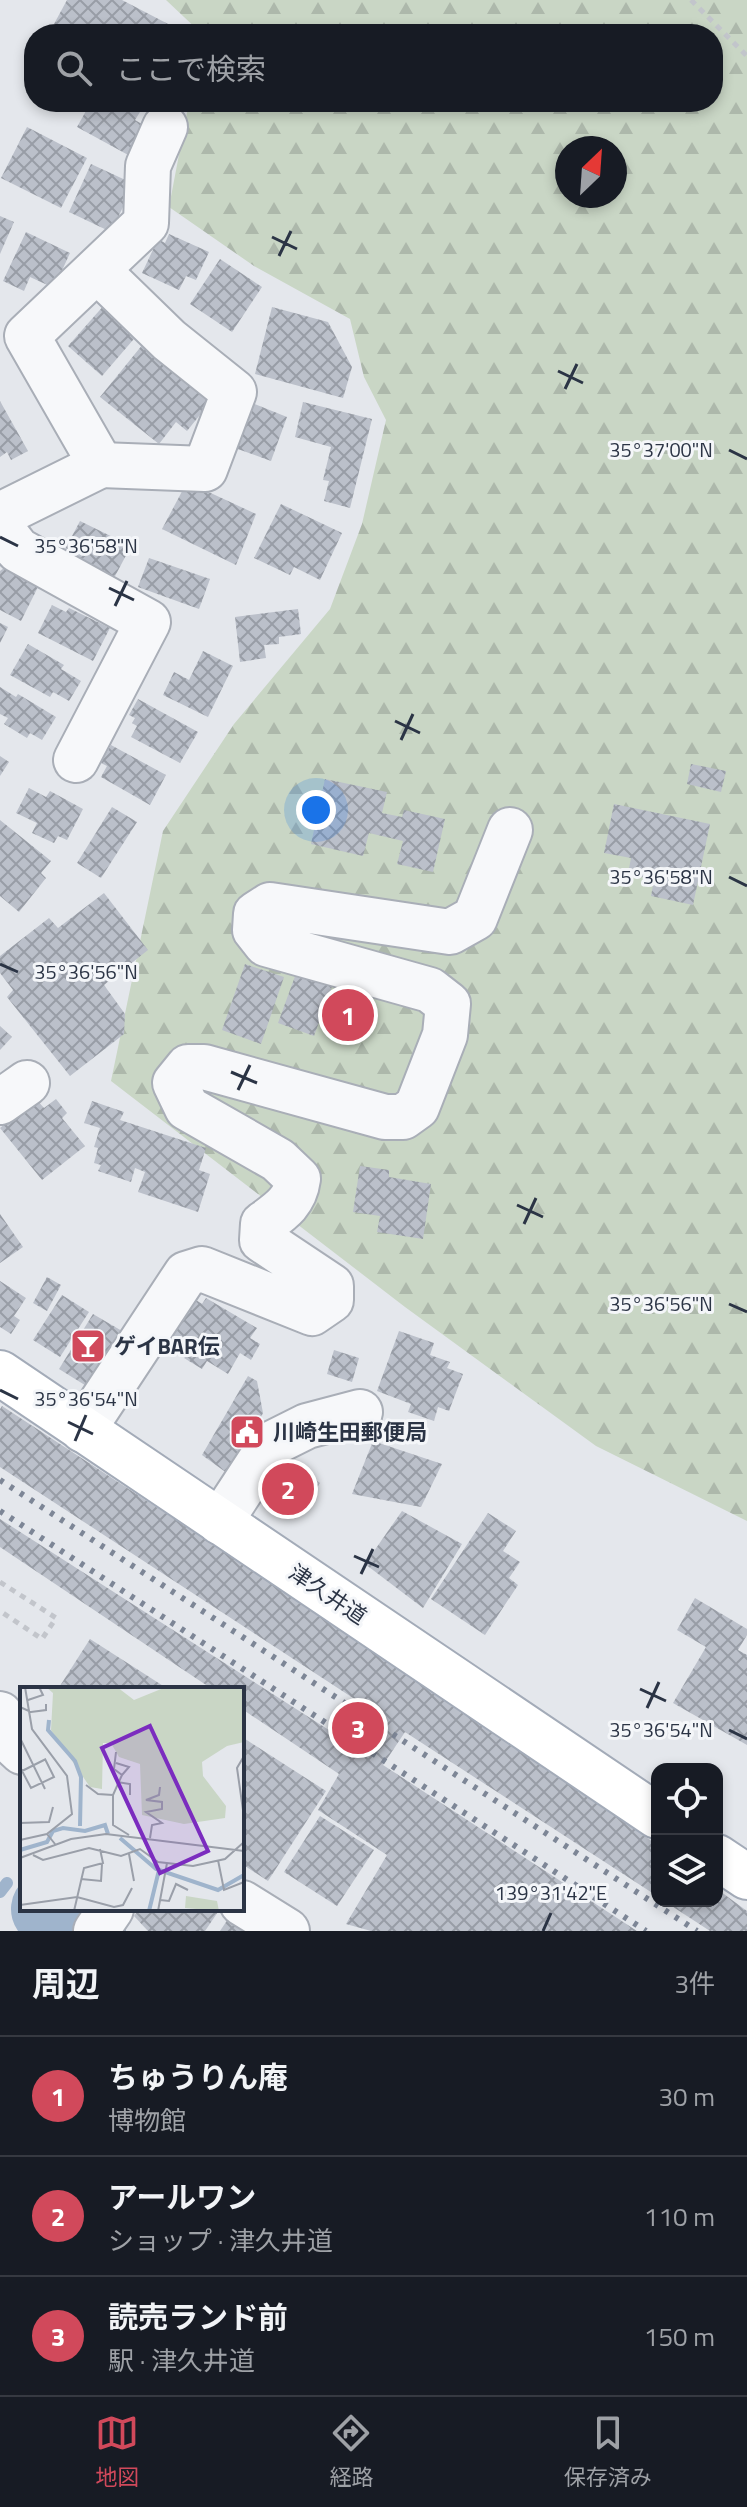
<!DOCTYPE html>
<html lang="ja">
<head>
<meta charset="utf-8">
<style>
	body { margin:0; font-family:"Titillium Web","Noto Sans JP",sans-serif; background:#242831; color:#f1f3f6 }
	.controls { position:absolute; right:24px; bottom:24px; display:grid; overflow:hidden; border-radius:16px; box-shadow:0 4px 12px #0003 }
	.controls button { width:72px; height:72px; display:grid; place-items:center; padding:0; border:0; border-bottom:2px solid #363941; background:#171b24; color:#f1f3f6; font:40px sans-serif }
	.compass { position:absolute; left:555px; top:136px; width:72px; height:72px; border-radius:50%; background:#171b24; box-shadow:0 4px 12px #0003; rotate:25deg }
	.you { position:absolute; left:316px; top:810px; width:28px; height:28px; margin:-20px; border:6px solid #fff; border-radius:50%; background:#1a73e8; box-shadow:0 0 0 12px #1a73e833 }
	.badge { display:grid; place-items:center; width:52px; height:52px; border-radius:50%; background:#d1495b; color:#fff; font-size:26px; font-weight:700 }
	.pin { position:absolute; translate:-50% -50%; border:4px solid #fff; box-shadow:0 2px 8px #0006 }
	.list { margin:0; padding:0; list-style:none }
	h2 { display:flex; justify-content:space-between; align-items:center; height:104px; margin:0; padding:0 32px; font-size:34px }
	h2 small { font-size:26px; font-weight:400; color:#9ea1a6 }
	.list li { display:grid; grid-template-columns:52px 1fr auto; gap:24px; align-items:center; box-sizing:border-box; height:120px; padding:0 32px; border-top:2px solid #363941 }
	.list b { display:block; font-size:30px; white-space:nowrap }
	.list p { margin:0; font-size:26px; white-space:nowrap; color:#9ea1a6 }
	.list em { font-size:26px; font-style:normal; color:#9ea1a6 }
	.icon { flex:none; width:44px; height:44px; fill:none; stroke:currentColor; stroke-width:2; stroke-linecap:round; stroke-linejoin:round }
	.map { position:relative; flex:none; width:747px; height:1931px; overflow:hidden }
	.search { position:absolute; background:#171b24; box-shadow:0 4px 12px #0003; left:24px; right:24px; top:24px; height:88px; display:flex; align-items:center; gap:20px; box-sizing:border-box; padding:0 28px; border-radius:32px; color:#9ea1a6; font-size:30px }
	.sheet { height:464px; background:#171b24 }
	nav { display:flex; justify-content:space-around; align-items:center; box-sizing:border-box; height:112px; border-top:2px solid #363941; background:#171b24; font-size:22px; color:#9ea1a6 }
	nav a { display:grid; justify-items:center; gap:4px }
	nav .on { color:#d1495b }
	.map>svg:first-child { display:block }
	.forest { fill:url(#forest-firs); fill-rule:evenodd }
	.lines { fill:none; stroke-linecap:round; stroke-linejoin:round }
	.stream { stroke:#9fb4cc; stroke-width:12 }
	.river { stroke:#9fb4cc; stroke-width:76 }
	.building { fill:url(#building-cross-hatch) }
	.minor-casing { stroke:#a9aeb7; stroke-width:48 }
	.major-casing { stroke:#a3abb8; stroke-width:48 }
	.path { stroke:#c2c5cb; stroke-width:5; stroke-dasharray:6 6; stroke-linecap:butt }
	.minor { stroke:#f7f8fa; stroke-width:44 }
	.major { stroke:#fff; stroke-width:44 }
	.rail { stroke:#7d8696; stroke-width:6; stroke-dasharray:4 8; stroke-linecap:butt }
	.ticks { fill:none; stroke:#2b3445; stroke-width:3 }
	.labels { text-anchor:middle; stroke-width:6; stroke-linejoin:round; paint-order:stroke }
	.poi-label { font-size:22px; font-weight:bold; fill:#2b3445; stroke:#f4f6f9; text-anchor:start }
	.street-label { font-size:22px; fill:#2b3445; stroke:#f4f6f9 }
	.inset-river { fill:none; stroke:#9fb4cc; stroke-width:4 }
	.inset-road { fill:none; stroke:#9a9fa9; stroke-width:2 }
	.view { fill:#7b2cbf; fill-opacity:0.15; stroke:#7b2cbf; stroke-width:4 }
	.inset-edge { fill:none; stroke:#2b3445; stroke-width:4 }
	.ticks-label { font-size:20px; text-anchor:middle; fill:#2b3445; stroke:#f4f6f9; stroke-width:6; stroke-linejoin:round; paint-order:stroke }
</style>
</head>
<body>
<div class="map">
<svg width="747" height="1931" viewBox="0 0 747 1931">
	<defs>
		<pattern id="forest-firs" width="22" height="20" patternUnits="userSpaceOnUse" patternTransform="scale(2)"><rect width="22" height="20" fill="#c9d6c5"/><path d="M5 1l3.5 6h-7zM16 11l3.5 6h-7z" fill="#adb8ab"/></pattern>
		<pattern id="building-cross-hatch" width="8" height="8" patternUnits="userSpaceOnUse" patternTransform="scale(2)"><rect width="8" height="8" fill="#bbc0ca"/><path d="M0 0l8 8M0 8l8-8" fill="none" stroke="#989da6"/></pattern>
	</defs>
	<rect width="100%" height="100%" fill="#e4e7ec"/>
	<path class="forest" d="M 166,0 L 747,0 L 747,1521 L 596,1446 L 405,1307 L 111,1081 L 163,831 L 234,724 L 330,609 L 362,524 L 386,420 L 364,377 L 350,319 L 254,266 L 169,207 L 189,102 L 713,102 L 713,34 L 202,34 ZM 567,148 L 615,148 L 615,196 L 567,196 Z"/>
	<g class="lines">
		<path class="stream" d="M 0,1892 L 7,1883"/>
		<path class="river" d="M 49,1909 L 88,1931"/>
	</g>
	<g class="building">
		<path d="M 67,0 L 122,0 L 170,25 L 166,34 L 72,34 L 54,24 Z"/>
		<path d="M 91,102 L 145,104 L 135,120 L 147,127 L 130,156 L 77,127 Z"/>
		<path d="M 27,127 L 87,158 L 61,208 L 1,178 Z"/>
		<path d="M 91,164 L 134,184 L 111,232 L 69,212 Z"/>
		<path d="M 0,216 L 14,222 L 0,254 Z"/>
		<path d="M 26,232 L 70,253 L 54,288 L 30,277 L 24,291 L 3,281 Z"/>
		<path d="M 169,234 L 209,252 L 196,280 L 186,276 L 179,290 L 142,273 L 158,239 L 165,243 Z"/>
		<path d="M 220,259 L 262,287 L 232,332 L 190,304 Z"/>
		<path d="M 106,303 L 139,333 L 102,376 L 68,346 Z"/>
		<path d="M 272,307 L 328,322 L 352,367 L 343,398 L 255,374 Z"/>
		<path d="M 143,344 L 212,400 L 187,431 L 176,422 L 159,444 L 100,397 Z"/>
		<path d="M 0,401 L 28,451 L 11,460 L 7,452 L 0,457 Z"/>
		<path d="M 303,402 L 372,419 L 350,508 L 324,501 L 329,481 L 323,480 L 331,447 L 295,437 Z"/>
		<path d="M 252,403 L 287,417 L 271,461 L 235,448 Z"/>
		<path d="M 187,482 L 256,514 L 236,565 L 162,529 Z"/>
		<path d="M 281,504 L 342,533 L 320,580 L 294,567 L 290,575 L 254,558 Z"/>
		<path d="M 80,521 L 131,546 L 114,578 L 63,553 Z"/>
		<path d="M 149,558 L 210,579 L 199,609 L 138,587 Z"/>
		<path d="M 4,568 L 38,587 L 21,621 L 0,610 L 0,571 Z"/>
		<path d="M 52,605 L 66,612 L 69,608 L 110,628 L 93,661 L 38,633 Z"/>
		<path d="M 298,609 L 301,634 L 279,637 L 279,644 L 264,645 L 266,658 L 240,662 L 235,617 Z"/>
		<path d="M 0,623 L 8,627 L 0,643 Z"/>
		<path d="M 28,644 L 64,665 L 61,669 L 81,681 L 69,701 L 53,692 L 50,697 L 10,675 Z"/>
		<path d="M 203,651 L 233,666 L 208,717 L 163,695 L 174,672 L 189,680 Z"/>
		<path d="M 0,687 L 16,697 L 18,694 L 56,717 L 42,740 L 30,733 L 27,738 L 4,724 L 8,718 L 0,714 Z"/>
		<path d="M 138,699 L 198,732 L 180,763 L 131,737 L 137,726 L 132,723 L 135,718 L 129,715 Z"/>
		<path d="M 111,745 L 166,775 L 150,805 L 101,777 L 107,766 L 101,763 Z"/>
		<path d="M 0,756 L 9,762 L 0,776 Z"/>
		<path d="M 691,764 L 726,771 L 721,792 L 687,784 Z"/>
		<path d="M 325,779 L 387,792 L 382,813 L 402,817 L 404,810 L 445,819 L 433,872 L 397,864 L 403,841 L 369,833 L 363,856 L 311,844 Z"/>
		<path d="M 29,788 L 46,797 L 50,791 L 83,809 L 67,840 L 58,836 L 54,843 L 32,833 L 37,823 L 16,813 Z"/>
		<path d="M 614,804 L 710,824 L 693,905 L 651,896 L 654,880 L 628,874 L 631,858 L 604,853 Z"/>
		<path d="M 112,807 L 137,822 L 101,878 L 77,863 Z"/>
		<path d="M 0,820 L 51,861 L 41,873 L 46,878 L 19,912 L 0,896 Z"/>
		<path d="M 104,893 L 148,950 L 104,985 L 125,1014 L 124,1034 L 70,1076 L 7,997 L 13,990 L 0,973 L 0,956 L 49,918 L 58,928 Z"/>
		<path d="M 245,964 L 284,977 L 261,1044 L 222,1030 Z"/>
		<path d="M 298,968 L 334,981 L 314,1036 L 278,1023 Z"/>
		<path d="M 0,1026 L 12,1037 L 0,1050 Z"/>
		<path d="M 36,1099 L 44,1108 L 56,1099 L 67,1113 L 62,1118 L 85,1146 L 42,1180 L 0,1128 Z"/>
		<path d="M 92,1101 L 124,1112 L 120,1120 L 206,1148 L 199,1170 L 210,1174 L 198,1212 L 138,1192 L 145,1172 L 135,1168 L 131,1182 L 98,1171 L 101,1165 L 94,1163 L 98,1148 L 94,1147 L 100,1128 L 84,1123 Z"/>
		<path d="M 360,1166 L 389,1170 L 389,1177 L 431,1184 L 423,1239 L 377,1232 L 380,1216 L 353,1212 Z"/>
		<path d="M 0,1214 L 23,1247 L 0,1263 Z"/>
		<path d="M 47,1277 L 61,1285 L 47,1311 L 33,1303 Z"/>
		<path d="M 0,1281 L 26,1298 L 14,1316 L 20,1320 L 11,1334 L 0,1327 Z"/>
		<path d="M 62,1295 L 89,1312 L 60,1357 L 33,1340 Z"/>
		<path d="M 190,1296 L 202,1304 L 206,1298 L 257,1328 L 250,1338 L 260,1344 L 251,1360 L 240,1353 L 228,1374 L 207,1361 L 202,1369 L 184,1358 L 187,1355 L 163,1340 Z"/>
		<path d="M 93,1314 L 122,1331 L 88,1387 L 59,1369 Z"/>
		<path d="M 399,1331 L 434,1343 L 430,1355 L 450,1362 L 447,1368 L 463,1374 L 449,1411 L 438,1407 L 434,1421 L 408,1412 L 411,1404 L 377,1391 Z"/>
		<path d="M 334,1350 L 359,1358 L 352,1382 L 327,1374 Z"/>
		<path d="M 248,1376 L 257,1381 L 263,1413 L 231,1476 L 202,1455 Z"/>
		<path d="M 2,1406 L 498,1731 L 657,1845 L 657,1896 L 405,1732 L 383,1765 L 637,1931 L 371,1931 L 346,1924 L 387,1855 L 318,1810 L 339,1774 L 242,1709 L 242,1689 L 212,1689 L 0,1547 L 0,1519 L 357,1748 L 379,1715 L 0,1467 L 0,1409 Z"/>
		<path d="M 373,1441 L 442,1464 L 421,1507 L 352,1494 Z"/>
		<path d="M 282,1457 L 320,1483 L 295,1519 L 257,1493 Z"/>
		<path d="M 402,1511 L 462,1544 L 423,1608 L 365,1564 Z"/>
		<path d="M 488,1513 L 516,1531 L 503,1551 L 520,1562 L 509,1578 L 518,1585 L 485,1635 L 431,1599 Z"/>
		<path d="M 695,1598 L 747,1629 L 747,1635 L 738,1650 L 747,1655 L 747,1745 L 673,1703 L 706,1647 L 677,1630 Z"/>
		<path d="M 90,1639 L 168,1689 L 58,1689 Z"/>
		<path d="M 242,1737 L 326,1791 L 268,1881 L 242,1864 Z"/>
		<path d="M 320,1816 L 374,1850 L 337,1906 L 284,1872 Z"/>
		<path d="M 717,1889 L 747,1911 L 747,1931 L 710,1931 L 664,1901 L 717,1901 Z"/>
		<path d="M 139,1909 L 220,1909 L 205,1931 L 148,1931 L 134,1916 Z"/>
		<path d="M 232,1913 L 258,1931 L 220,1931 Z"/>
	</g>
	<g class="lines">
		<defs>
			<g id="minor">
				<path d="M 98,271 L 169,340 L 234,392 L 205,469 L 101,465"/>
				<path d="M 0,515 L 101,465 L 27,336 L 146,223 L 148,166 L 165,127"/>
				<path d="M 0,527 L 18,550 L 148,622 L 76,760"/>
				<path d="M 0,1102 L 27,1083"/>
				<path d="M 83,1430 L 186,1274 L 202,1269 L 312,1313 L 331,1300 L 331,1286 L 262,1240 L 263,1224 C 281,1211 295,1202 298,1179 L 278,1160 L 187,1108 L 175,1083 L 188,1067 L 204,1067 L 385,1117 L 403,1117 L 417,1107 L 445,1035 L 448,1004 L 430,990 L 266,944 L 255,930 L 256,914 L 270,905 L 450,932 L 475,918 L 510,830"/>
				<path d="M 220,1522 L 271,1444 L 307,1426 L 360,1412"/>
				<path d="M 0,1714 L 7,1738 L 22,1752"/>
				<path d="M 242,1903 L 287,1931"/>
				<path d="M 96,1931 L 111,1909"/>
			</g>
			<g id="major">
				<path d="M 0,1373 L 657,1816"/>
				<path d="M 717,1857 L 747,1877"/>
			</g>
		</defs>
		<use href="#minor" class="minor-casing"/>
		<use href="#major" class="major-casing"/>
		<g class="path">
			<path d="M 691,0 L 747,56"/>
			<path d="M 0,1582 L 56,1618 L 42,1639 L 0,1611"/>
		</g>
		<use href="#minor" class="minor"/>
		<use href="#major" class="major"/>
		<g class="rail">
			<path d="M 0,1480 L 697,1931"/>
			<path d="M 0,1511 L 646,1931"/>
		</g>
	</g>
	<path class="ticks" d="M 272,237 L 297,249M 279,256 L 291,231M 558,371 L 583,383M 565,389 L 577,364M 729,450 L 747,459M 0,537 L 18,546M 109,588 L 134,600M 115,606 L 127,581M 395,721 L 420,733M 401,740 L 413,714M 729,877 L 747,886M 0,964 L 18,972M 231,1072 L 257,1083M 238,1090 L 250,1065M 517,1205 L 543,1217M 524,1224 L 536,1198M 729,1304 L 747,1312M 0,1390 L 18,1399M 68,1422 L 93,1434M 75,1441 L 86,1415M 354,1556 L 379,1567M 361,1574 L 373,1549M 640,1689 L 666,1701M 647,1708 L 659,1682M 729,1730 L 747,1739M 543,1931 L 551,1913"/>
	<defs>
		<symbol id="bar-square" viewBox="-11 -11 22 22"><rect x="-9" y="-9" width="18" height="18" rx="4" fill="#d1495b" stroke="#f4f6f9"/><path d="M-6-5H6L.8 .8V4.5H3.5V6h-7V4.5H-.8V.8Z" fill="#fff"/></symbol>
		<symbol id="civic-square" viewBox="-11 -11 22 22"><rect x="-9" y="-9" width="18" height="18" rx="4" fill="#d1495b" stroke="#f4f6f9"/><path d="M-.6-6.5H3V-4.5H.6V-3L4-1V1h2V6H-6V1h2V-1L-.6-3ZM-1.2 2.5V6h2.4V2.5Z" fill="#fff"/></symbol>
	</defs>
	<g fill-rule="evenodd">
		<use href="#bar-square" x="68" y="1326" width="40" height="40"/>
		<use href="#civic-square" x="227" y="1412" width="40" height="40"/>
	</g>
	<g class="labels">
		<g class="poi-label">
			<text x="114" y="1354">ゲイBAR伝</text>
			<text x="273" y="1440">川崎生田郵便局</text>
		</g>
		<g class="street-label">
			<text transform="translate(328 1594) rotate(34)" y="8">津久井道</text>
		</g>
	</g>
	<g transform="translate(20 1687)">
		<rect width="224" height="224" fill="#e4e7ec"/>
		<path d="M 26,0 L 97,0 L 114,13 L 146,0 L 224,0 L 224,55 L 207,59 L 182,75 L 183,89 L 206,119 L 205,131 L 164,137 L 122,128 L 120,77 L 99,70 L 91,56 L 83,56 L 82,102 L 70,100 L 31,43 L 33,6 ZM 166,209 L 197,214 L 199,224 L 165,221 Z" fill="#c9d6c5"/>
		<path class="inset-river" d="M 29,33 L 28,43 L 55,74 L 61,90 L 60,139M 100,151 L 136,182 L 198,203 L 224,188M 0,163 L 27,155 L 33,144 L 43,141 L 65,144 L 85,138 L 88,147M 129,224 L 139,183"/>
		<path class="inset-road" d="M 5,0 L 12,42 L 47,89 L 52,127 L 27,147 L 35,157M 8,13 L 23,8 L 19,0M 0,20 L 11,25 L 26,23 L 26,17M 0,51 L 25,102M 96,65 L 94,82 L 102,88 L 93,108 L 93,138 L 109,148M 224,69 L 217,81 L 224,130M 96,76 L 109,80 L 102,88M 0,80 L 11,101 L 34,90 L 25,72M 2,84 L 26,72M 97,95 L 110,97 L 110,108M 66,98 L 78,107 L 93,108M 0,136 L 29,135 L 33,120M 130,151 L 132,138 L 142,136 L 126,125 L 142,122 L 142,115 L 126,113 L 139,108 L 140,100M 0,153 L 27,147M 109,167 L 114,194M 13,168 L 23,173 L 69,161 L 101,169 L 120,162 L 138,175 L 173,179 L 205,172 L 224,155M 0,171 L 51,152 L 86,147 L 224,164M 198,173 L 204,203 L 224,195M 61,192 L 81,194 L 82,177M 140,213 L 149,214 L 156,197 L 168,203M 0,218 L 57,210 L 94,220 L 103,218 L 112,201M 54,224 L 64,181 L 83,176 L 80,162M 138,224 L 147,176"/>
		<path class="view" d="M 130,39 L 188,164 L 140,186 L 82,61 Z"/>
		<rect width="224" height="224" class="inset-edge"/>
	</g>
	<g class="ticks-label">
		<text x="661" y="457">35°37'00"N</text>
		<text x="86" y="553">35°36'58"N</text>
		<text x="661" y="884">35°36'58"N</text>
		<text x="86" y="979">35°36'56"N</text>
		<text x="661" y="1311">35°36'56"N</text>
		<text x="86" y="1406">35°36'54"N</text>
		<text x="661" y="1737">35°36'54"N</text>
		<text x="551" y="1900">139°31'42"E</text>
	</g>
</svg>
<div class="controls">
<button><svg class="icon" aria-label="locate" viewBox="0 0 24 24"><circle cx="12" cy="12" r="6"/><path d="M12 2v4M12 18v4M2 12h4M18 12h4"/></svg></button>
<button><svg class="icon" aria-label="layers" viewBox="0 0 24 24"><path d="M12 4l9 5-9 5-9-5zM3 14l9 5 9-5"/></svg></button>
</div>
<svg class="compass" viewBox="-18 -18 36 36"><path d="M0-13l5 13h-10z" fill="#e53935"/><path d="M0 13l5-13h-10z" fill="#9ea1a6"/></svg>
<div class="you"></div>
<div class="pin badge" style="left:348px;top:1015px">1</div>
<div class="pin badge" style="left:288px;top:1489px">2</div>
<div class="pin badge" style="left:358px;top:1728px">3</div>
<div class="search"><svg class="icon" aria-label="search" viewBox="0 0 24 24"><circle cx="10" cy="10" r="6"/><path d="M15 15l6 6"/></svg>ここで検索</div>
</div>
<section class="sheet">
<h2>周辺<small>3件</small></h2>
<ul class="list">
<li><span class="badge">1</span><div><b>ちゅうりん庵</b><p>博物館</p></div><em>30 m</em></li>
<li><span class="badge">2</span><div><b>アールワン</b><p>ショップ · 津久井道</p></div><em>110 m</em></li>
<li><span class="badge">3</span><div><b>読売ランド前</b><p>駅 · 津久井道</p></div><em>150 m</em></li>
</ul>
</section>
<nav>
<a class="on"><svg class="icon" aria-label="map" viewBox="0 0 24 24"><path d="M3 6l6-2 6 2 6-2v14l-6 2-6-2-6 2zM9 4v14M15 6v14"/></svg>地図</a>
<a><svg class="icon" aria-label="directions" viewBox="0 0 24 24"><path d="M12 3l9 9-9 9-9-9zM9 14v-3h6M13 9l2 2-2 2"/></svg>経路</a>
<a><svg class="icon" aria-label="saved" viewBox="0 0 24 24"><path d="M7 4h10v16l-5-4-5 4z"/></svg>保存済み</a>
</nav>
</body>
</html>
